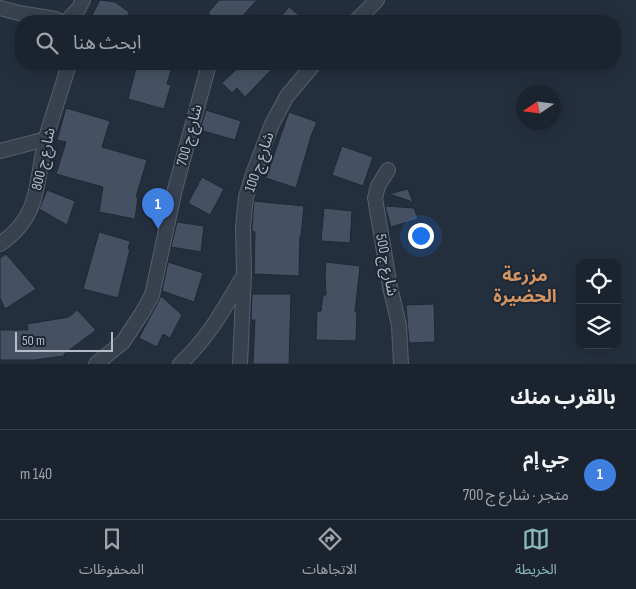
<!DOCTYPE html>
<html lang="ar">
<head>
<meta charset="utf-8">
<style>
	body { margin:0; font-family:"Sofia Sans Condensed","Noto Sans Arabic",sans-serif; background:#242b36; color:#f1f3f6; direction:rtl }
	.controls { position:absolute; right:15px; bottom:15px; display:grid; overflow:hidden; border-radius:10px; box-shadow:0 2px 12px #0003 }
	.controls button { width:45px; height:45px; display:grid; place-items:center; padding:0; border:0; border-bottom:1px solid #39404a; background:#1b232e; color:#f1f3f6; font:25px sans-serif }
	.compass { position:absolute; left:516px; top:85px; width:45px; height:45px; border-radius:50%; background:#1b232e; box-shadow:0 2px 12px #0003; rotate:257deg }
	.scale { position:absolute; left:15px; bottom:12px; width:98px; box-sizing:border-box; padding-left:5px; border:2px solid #b4bcc9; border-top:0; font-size:14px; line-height:18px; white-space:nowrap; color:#b4bcc9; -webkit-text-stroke:4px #1d2633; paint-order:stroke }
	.you { position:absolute; left:420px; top:235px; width:18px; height:18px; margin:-12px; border:4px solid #fff; border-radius:50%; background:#1a73e8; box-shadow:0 0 0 8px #1a73e833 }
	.badge { display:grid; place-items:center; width:32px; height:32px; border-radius:50%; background:#8bbbb9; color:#fff; font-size:16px; font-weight:700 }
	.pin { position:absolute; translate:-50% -41px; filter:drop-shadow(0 1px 2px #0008) }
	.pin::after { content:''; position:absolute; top:26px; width:18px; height:15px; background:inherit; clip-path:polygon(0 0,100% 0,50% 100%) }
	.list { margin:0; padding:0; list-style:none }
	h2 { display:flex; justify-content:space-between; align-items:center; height:65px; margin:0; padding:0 20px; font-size:21px }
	h2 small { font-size:16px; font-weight:400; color:#a0a4aa }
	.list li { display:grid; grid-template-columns:32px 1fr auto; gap:15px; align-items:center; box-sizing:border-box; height:90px; padding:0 20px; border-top:1px solid #39404a }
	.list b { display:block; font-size:19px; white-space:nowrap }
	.list p { margin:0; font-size:16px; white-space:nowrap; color:#a0a4aa }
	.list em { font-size:16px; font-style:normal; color:#a0a4aa }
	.icon { flex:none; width:28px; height:28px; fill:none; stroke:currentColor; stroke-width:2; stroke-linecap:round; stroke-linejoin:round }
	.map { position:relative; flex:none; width:636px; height:364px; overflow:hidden; direction:ltr }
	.search { position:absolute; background:#1b232e; box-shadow:0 2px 12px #0003; left:15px; right:15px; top:15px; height:55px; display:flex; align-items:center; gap:12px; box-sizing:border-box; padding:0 18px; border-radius:20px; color:#a0a4aa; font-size:19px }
	.sheet { height:155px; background:#1b232e }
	nav { display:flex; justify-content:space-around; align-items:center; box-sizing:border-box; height:70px; border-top:1px solid #39404a; background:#1b232e; font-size:14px; color:#a0a4aa }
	nav a { display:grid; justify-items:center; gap:2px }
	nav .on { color:#8bbbb9 }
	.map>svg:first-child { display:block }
	.building { fill:#455162; stroke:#1f2835 }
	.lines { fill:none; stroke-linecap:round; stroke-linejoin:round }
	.street-casing { stroke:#565f6c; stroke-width:16 }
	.street { stroke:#38414e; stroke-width:14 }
	.labels { text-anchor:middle; stroke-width:4; stroke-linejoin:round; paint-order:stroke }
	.street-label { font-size:15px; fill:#b4bcc9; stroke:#1d2633 }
	.quarter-label { font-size:18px; font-weight:bold; fill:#d59563; stroke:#1d2633 }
</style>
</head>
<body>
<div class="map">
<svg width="636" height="364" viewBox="0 0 636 364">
	<rect width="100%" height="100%" fill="#242f3e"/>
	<g class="building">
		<path d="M 100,0 L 115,2 L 129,12 L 126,21 L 89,21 Z"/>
		<path d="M 219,0 L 257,0 L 238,21 L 218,21 L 208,13 Z"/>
		<path d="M 289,7 L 306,21 L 277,21 Z"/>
		<path d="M 137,64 L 173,64 L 167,84 L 171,85 L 164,109 L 128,99 Z"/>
		<path d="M 242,64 L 277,64 L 245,97 L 237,88 L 232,93 L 222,83 Z"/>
		<path d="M 66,108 L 110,121 L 102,147 L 147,160 L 136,197 L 138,197 L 135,219 L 99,212 L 103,187 L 56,174 L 66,142 L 57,140 Z"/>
		<path d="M 206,110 L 241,121 L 235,140 L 200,130 Z"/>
		<path d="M 289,112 L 317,122 L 311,136 L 296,188 L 266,178 Z"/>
		<path d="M 342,146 L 373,157 L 363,186 L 332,175 Z"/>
		<path d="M 202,177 L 224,189 L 210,215 L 188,203 Z"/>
		<path d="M 408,189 L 413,202 L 389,194 Z"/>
		<path d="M 47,190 L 75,201 L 67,225 L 39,209 Z"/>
		<path d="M 254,201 L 304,206 L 301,236 L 300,236 L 299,276 L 254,274 L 255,232 L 252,231 L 252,227 Z"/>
		<path d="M 385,206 L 414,208 L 418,219 L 391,227 Z"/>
		<path d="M 324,208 L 352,211 L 350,243 L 321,241 Z"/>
		<path d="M 177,222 L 204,226 L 201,252 L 171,247 Z"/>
		<path d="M 99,232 L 130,241 L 128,249 L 130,249 L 118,298 L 83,289 Z"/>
		<path d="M 6,254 L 36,289 L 5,309 L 0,298 L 0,258 Z"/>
		<path d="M 168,262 L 203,273 L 194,302 L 162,291 Z"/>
		<path d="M 326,262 L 360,266 L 355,312 L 357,312 L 356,341 L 316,340 L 317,311 L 321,311 L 323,295 L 326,295 L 325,276 Z"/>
		<path d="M 252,294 L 291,294 L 289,364 L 253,364 L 255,320 L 251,320 Z"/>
		<path d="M 161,296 L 182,315 L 170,338 L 163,334 L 157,347 L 139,338 Z"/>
		<path d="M 434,304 L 435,342 L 409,343 L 406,305 Z"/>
		<path d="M 77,310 L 96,330 L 64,354 L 64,356 L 34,360 L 0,360 L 0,330 L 28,330 L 27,324 L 69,317 Z"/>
	</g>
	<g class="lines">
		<defs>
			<g id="street">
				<path d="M 0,8 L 19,13 L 55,19 L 59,21"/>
				<path d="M 67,21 L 79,8 L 83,0"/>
				<path d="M 356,21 L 377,0"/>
				<path d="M 0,151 L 46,139"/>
				<path d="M 388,170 L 378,186 L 375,198 L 390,287 L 399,325 L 401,364"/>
				<path d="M 0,244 C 42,215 35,182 46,138 C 53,113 62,89 69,64"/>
				<path d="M 96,364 L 123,342 L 142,313 L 152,295 L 175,189 L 209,64"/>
				<path d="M 180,364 C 210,336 222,311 243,277"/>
				<path d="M 240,364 L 244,274 L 243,227 L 246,197 L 253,174 L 272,124 L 287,96 L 314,64"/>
			</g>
		</defs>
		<use href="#street" class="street-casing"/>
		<use href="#street" class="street"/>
	</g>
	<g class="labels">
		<g class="street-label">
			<text transform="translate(189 135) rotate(-75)" y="5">شارع ج 700</text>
			<text transform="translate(43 159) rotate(-77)" y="5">شارع ج 800</text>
			<text transform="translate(259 162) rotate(-71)" y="5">شارع ج 100</text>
			<text transform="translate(387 265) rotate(79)" y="5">شارع ج 500</text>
		</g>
		<g class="quarter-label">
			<text x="525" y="281">مزرعة<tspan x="525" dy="21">الحضيرة</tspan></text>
		</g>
	</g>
</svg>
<div class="controls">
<button><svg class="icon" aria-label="locate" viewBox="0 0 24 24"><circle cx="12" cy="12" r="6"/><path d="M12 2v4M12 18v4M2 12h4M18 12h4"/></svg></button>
<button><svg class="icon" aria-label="layers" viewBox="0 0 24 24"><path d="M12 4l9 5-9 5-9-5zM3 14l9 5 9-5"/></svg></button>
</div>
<svg class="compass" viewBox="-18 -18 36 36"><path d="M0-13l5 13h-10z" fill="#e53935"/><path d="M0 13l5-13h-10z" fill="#a0a4aa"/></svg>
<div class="scale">50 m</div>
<div class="you"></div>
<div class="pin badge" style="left:158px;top:229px;background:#3f7fe0">1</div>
<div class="search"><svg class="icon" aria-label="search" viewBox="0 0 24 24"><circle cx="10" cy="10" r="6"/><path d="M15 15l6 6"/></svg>ابحث هنا</div>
</div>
<section class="sheet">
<h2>بالقرب منك<small></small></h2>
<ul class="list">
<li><span class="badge" style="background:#3f7fe0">1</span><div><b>جي إم</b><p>متجر · شارع ج 700</p></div><em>140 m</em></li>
</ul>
</section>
<nav>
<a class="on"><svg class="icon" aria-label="map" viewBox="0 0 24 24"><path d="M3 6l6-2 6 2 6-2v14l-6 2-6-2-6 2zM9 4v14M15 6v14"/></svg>الخريطة</a>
<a><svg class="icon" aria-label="directions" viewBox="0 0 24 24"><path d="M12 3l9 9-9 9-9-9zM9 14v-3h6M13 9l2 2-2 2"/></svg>الاتجاهات</a>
<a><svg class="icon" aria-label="saved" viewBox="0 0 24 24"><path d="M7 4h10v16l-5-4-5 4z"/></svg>المحفوظات</a>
</nav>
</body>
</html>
